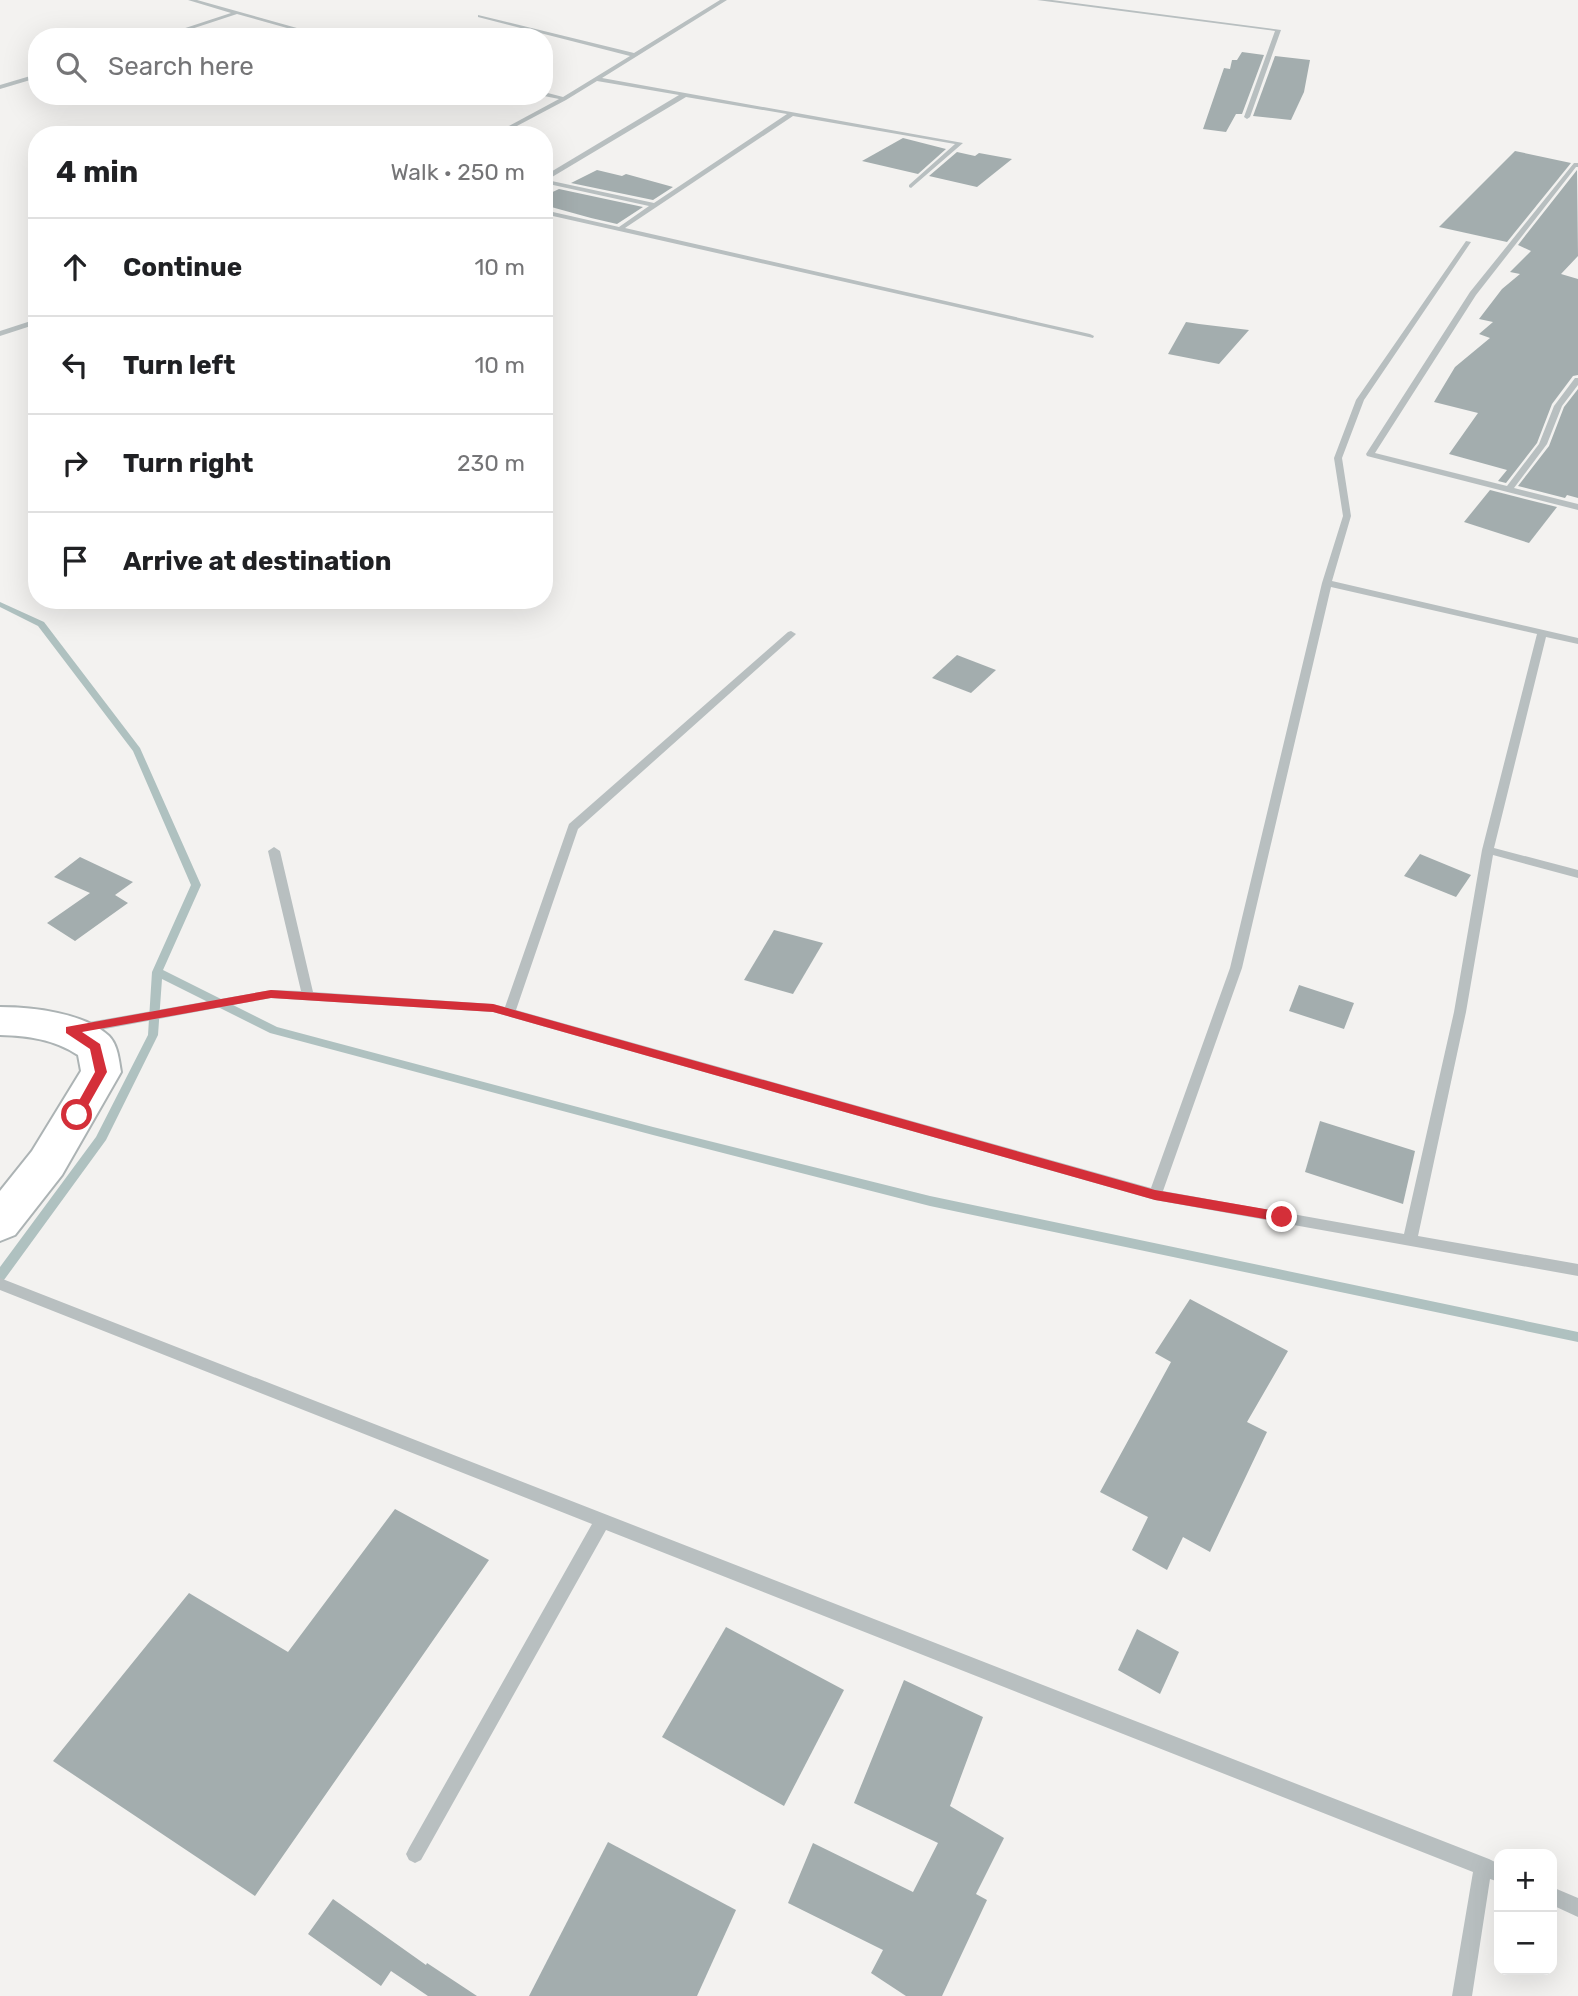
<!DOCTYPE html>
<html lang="en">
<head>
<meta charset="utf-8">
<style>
	body { margin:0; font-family:Rubik,sans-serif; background:#f6f6f6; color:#202124 }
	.controls { position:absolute; right:21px; bottom:21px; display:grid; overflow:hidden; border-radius:14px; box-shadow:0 7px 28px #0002 }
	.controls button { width:63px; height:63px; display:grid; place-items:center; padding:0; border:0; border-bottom:2px solid #e0e0e0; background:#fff; color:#202124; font:35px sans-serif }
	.stop { position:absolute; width:21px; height:21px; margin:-16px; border:5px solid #d42f39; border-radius:50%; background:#fff }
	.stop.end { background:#d42f39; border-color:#fff; box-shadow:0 2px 7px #0008 }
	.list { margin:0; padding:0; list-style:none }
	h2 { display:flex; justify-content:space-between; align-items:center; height:91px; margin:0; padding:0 28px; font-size:30px }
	h2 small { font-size:23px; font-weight:400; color:#757577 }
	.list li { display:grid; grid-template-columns:46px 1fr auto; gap:21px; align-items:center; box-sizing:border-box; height:98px; padding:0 28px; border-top:2px solid #e0e0e0 }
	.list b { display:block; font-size:26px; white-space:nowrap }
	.list em { font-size:23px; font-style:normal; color:#757577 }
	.icon { flex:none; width:38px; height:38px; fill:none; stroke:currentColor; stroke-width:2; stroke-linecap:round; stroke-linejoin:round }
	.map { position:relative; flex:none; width:1578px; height:1996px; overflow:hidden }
	.search { position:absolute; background:#fff; box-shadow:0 7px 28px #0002; left:28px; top:28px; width:525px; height:77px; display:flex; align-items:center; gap:18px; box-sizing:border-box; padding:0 24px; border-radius:28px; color:#757577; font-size:26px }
	.panel { position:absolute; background:#fff; box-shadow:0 7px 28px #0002; left:28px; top:126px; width:525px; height:483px; border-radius:28px }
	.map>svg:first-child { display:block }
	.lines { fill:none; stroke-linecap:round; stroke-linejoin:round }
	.stream { fill:#afc1c0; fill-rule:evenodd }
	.building { fill:#a3adae }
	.major-casing { stroke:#acb3b4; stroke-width:4 }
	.minor { fill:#b8bfc0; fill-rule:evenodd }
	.major { fill:#fff; fill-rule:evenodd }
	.route { fill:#d42f39 }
</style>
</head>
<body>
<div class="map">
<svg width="1578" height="1996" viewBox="0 0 1578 1996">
	<rect width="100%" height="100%" fill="#f3f2f0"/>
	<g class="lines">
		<path class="stream" d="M 0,602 L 44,622 L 140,748 L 201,885 L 163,970 L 277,1027 L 653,1127 L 930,1196 L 1578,1332 L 1578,1342 L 930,1206 L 653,1135 L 270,1033 L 162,979 L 158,1035 L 106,1140 L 4,1280 L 0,1281 L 0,1267 L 96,1137 L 148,1035 L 152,972 L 191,885 L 133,751 L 38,626 L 0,607 Z"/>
	</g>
	<g class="building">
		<path d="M 1242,52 L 1264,55 L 1242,114 L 1236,114 L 1226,132 L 1203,129 L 1224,68 L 1230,69 L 1232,60 L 1237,60 Z"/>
		<path d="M 1275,56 L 1310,60 L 1304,92 L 1291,120 L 1253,116 Z"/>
		<path d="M 903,138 L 946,149 L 918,174 L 862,161 Z"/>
		<path d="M 1515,151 L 1571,163 L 1507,242 L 1439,227 Z"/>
		<path d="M 957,152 L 975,156 L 979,153 L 1012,159 L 977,187 L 929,176 Z"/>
		<path d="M 597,170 L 622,176 L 626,174 L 673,187 L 653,200 L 571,183 Z"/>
		<path d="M 1577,170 L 1578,256 L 1561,274 L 1578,279 L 1578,375 L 1573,376 L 1552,404 L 1537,443 L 1506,483 L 1498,481 L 1507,470 L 1449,454 L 1478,413 L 1434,402 L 1455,367 L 1490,338 L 1479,334 L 1493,322 L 1479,319 L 1502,289 L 1520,274 L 1510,272 L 1531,251 L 1518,245 Z"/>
		<path d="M 559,189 L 643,207 L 617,224 L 591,218 L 544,205 L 544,196 Z"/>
		<path d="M 1186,322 L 1199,324 L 1249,330 L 1219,364 L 1168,354 Z"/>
		<path d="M 1578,389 L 1578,498 L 1567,495 L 1565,498 L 1518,486 L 1549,446 L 1564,407 Z"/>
		<path d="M 1490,490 L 1557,507 L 1529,543 L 1464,522 Z"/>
		<path d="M 957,655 L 996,670 L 971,693 L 932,678 Z"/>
		<path d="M 1420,854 L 1471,875 L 1456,897 L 1404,876 Z"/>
		<path d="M 80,857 L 133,882 L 115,895 L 128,903 L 75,941 L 47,923 L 90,893 L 54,877 Z"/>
		<path d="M 774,930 L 823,943 L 793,994 L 744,980 Z"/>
		<path d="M 1299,985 L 1354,1003 L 1344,1029 L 1289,1011 Z"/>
		<path d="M 1320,1121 L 1415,1151 L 1403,1204 L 1305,1172 Z"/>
		<path d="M 1190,1299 L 1288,1351 L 1247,1422 L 1267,1432 L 1210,1552 L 1183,1537 L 1167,1570 L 1132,1550 L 1148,1517 L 1100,1492 L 1171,1362 L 1155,1353 Z"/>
		<path d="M 395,1509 L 489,1560 L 255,1896 L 53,1761 L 189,1593 L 288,1652 Z"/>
		<path d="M 726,1627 L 844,1690 L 784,1806 L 662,1737 Z"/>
		<path d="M 1137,1629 L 1179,1652 L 1160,1694 L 1118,1670 Z"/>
		<path d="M 904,1680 L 983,1717 L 950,1806 L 1004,1838 L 976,1894 L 987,1900 L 942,1996 L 906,1996 L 871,1973 L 883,1950 L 788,1903 L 813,1843 L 913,1892 L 938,1843 L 854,1803 Z"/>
		<path d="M 608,1842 L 736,1910 L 697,1996 L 529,1996 Z"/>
		<path d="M 333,1899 L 426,1965 L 427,1963 L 477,1996 L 428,1996 L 391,1971 L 381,1986 L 308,1934 Z"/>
	</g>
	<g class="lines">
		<defs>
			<path id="major" d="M 0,1007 C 32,1007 85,1013 109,1036 C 118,1045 119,1061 121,1072 L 62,1175 L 15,1235 L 0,1241 L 0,1191 L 32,1151 L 81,1071 L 78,1055 C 53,1039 29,1036 0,1035 Z"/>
		</defs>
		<use href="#major" class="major-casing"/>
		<g class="minor">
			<path d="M 188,0 L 197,0 L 329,37 L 319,37 L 237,14 L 167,37 L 158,37 L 231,13 Z"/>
			<path d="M 720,0 L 727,0 L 602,78 L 963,143 L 911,188 L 909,187 L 909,185 L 955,144 L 793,116 L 625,228 L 1090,334 L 1094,336 L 1093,338 L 544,214 L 544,210 L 619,227 L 649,206 L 544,183 L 544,176 L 679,95 L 597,81 L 566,100 L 500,135 L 492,135 L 559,99 L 544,96 L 544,92 L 563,97 L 630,56 L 478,17 L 478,15 L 634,53 ZM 686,97 L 787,114 L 654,203 L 547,180 Z"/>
			<path d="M 1037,0 L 1052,0 L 1281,30 L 1250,117 L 1247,119 L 1244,117 L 1275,31 Z"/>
			<path d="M 37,74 L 37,78 L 0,89 L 0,85 Z"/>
			<path d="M 1574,163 L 1578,163 L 1578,167 L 1576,167 L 1476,295 L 1375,453 L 1507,486 L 1539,444 L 1554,406 L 1575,378 L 1578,378 L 1578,385 L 1562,406 L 1547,444 L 1514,488 L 1578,504 L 1578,510 L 1367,456 L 1366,454 L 1470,292 Z"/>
			<path d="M 1466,241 L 1471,242 L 1364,400 L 1342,458 L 1351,516 L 1332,581 L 1578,638 L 1578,644 L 1546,637 L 1494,848 L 1578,870 L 1578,878 L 1493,855 L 1466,1012 L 1418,1236 L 1578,1264 L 1578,1276 L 1155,1200 L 493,1012 L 271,998 L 78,1034 L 74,1032 L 72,1029 L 74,1026 L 78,1024 L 271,990 L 301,991 L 268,851 L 274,847 L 280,851 L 313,992 L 493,1004 L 505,1007 L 569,824 L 788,632 L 791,631 L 796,634 L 794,636 L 578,829 L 516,1010 L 1151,1188 L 1230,968 L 1322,583 L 1343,516 L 1334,458 L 1356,400 ZM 1331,587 L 1537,634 L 1482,850 L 1454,1012 L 1404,1234 L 1163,1191 L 1242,968 Z"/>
			<path d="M 37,319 L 37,324 L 0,336 L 0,331 Z"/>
			<path d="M 0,1278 L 1489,1859 L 1499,1864 L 1499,1882 L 1490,1879 L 1472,1996 L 1452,1996 L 1473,1872 L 606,1530 L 421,1860 L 415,1863 L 409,1860 L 406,1854 L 409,1848 L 592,1524 L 0,1290 Z"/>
			<path d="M 1552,1887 L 1578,1898 L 1578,1917 L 1552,1905 Z"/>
		</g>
		<use href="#major" class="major"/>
	</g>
	<path class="route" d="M 271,990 L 493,1004 L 1155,1190 L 1282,1212 L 1289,1217 L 1282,1222 L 1155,1200 L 493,1012 L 271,998 L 82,1032 L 100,1044 L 107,1072 L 81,1118 L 72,1118 L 71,1115 L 95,1072 L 90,1049 L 66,1033 L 66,1027 Z"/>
</svg>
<div class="controls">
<button>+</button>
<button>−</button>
</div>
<div class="stop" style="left:77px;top:1115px"></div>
<div class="stop end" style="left:1282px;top:1217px"></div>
<div class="search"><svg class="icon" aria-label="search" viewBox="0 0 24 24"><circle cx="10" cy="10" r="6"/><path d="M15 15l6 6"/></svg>Search here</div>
<section class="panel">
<h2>4 min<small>Walk · 250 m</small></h2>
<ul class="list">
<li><svg class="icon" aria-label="ahead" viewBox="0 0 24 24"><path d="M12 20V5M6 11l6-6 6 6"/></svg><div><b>Continue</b></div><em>10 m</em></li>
<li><svg class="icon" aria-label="left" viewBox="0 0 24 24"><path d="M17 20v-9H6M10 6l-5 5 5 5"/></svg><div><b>Turn left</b></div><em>10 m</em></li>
<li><svg class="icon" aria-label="right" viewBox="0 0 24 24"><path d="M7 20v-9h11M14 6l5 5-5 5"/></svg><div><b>Turn right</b></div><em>230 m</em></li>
<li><svg class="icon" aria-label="arrive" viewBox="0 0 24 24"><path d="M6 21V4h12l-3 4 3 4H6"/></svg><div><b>Arrive at destination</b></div></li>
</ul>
</section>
</div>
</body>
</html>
